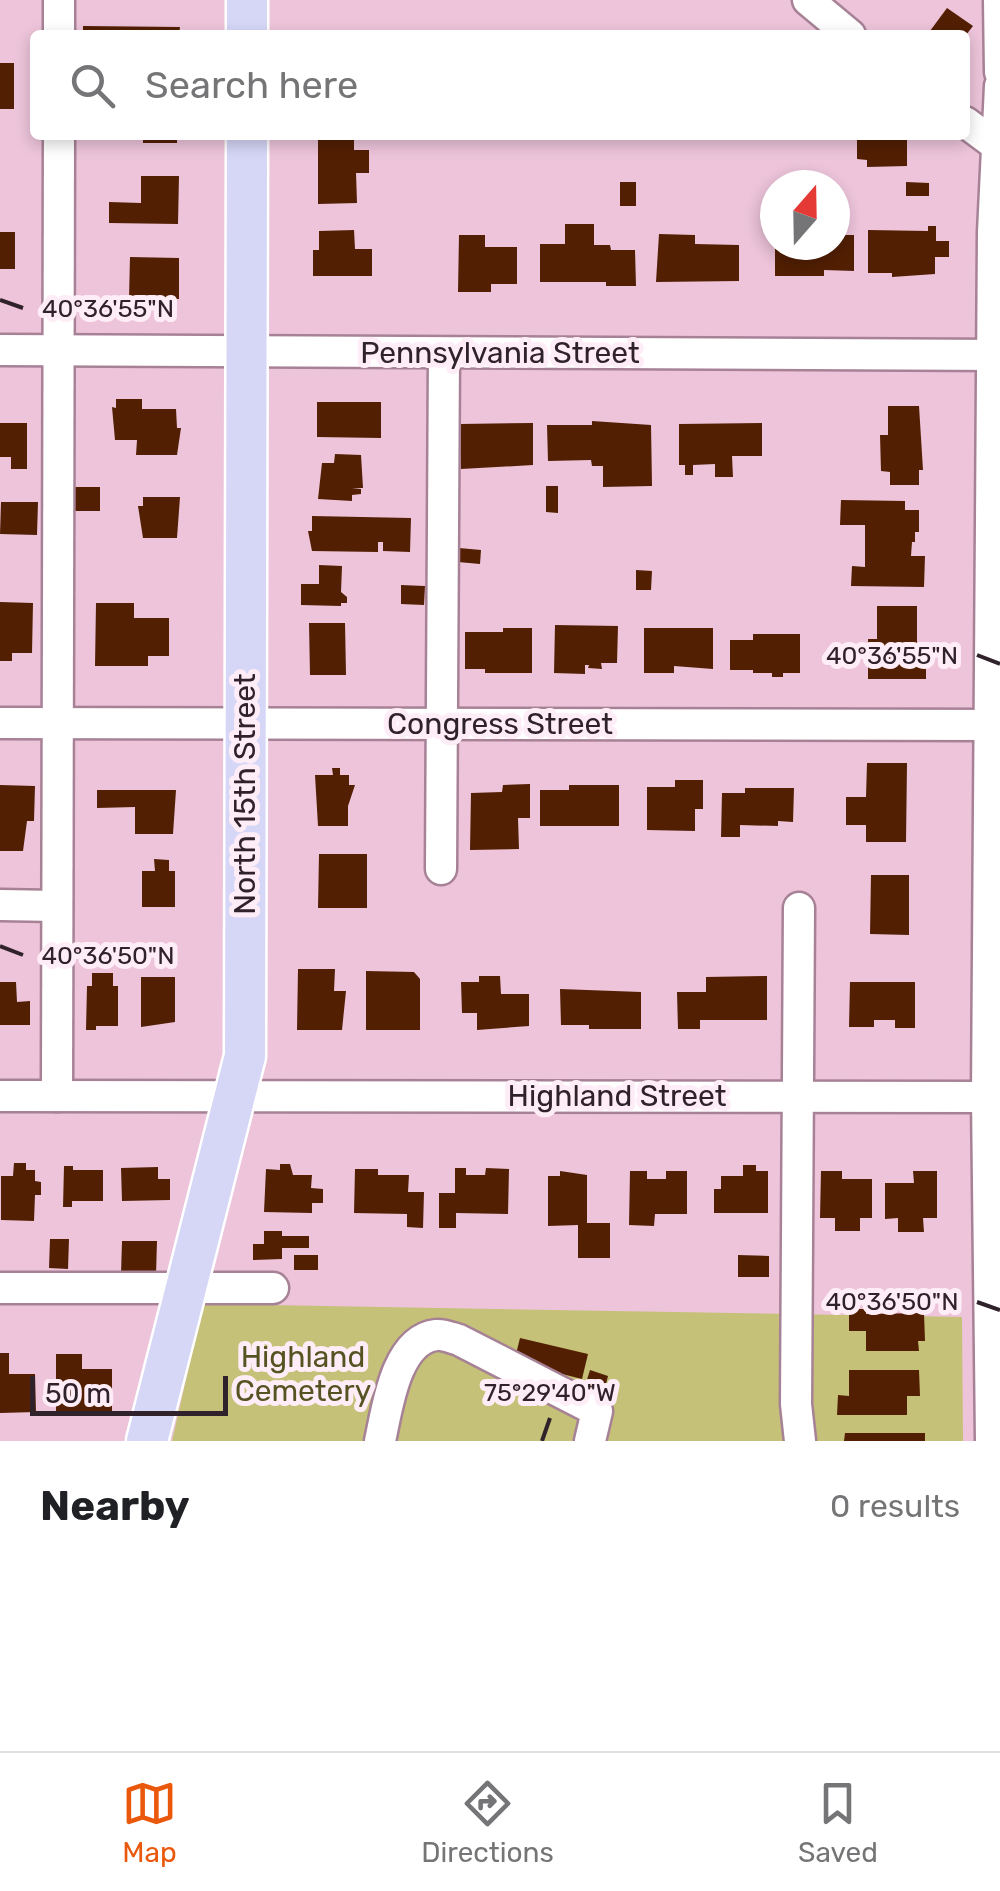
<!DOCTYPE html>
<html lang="en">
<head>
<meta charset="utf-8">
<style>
	body { margin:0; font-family:Rubik,sans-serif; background:#f2f2f2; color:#202124 }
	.compass { position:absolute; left:760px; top:170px; width:90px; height:90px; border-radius:50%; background:#fff; box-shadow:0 5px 15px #0003; rotate:20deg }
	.scale { position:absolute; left:30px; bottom:25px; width:198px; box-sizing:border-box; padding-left:10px; border:5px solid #30222a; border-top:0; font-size:28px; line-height:35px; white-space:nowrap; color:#30222a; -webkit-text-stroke:8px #feedf6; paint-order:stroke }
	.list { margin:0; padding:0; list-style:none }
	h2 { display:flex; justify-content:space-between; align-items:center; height:130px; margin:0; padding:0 40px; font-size:42px }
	h2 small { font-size:32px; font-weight:400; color:#757577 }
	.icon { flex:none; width:55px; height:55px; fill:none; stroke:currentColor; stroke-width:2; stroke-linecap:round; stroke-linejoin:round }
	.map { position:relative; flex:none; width:1000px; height:1441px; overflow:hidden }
	.search { position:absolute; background:#fff; box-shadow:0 5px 15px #0003; left:30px; right:30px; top:30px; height:110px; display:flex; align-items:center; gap:25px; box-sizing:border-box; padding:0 35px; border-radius:10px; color:#757577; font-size:38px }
	.sheet { height:310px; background:#fff }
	nav { display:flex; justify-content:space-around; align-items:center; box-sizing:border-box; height:140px; border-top:2px solid #e0e0e0; background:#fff; font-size:28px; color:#757577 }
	nav a { display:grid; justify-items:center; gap:5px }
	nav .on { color:#ea580c }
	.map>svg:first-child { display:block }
	.green { fill:#c5c178 }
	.building { fill:#521f03 }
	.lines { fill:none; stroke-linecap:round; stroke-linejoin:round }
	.minor-casing { stroke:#a78296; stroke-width:35 }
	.major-casing { stroke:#fff; stroke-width:45 }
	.minor { stroke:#fff; stroke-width:30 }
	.major { stroke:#d6d6f7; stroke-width:40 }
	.ticks { fill:none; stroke:#30222a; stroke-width:4 }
	.labels { text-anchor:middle; stroke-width:10; stroke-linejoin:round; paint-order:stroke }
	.street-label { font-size:30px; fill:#30222a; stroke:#feedf6 }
	.park-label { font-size:30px; fill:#565323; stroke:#feedf6 }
	.ticks-label { font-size:25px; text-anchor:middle; fill:#30222a; stroke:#feedf6; stroke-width:10; stroke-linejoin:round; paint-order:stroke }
</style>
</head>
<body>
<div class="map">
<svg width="1000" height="1441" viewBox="0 0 1000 1441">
	<rect width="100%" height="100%" fill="#edc4da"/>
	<path class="green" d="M 203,1304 L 962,1317 L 963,1441 L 172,1441 Z"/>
	<g class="building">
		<path d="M 947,8 L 973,26 L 966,35 L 927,35 Z"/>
		<path d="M 83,26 L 180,27 L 179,35 L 83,35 Z"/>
		<rect x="0" y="63" width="14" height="46"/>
		<rect x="143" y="135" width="34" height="8"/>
		<path d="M 318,135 L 354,135 L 354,150 L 369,150 L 369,173 L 356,173 L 357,203 L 318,204 Z"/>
		<path d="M 857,135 L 907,135 L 907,166 L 867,167 L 867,160 L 857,159 Z"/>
		<path d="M 141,176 L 179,176 L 178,224 L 109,223 L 109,202 L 141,203 Z"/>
		<rect x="620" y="182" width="16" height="24"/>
		<path d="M 906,182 L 929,183 L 929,196 L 906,196 Z"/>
		<path d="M 565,224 L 594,224 L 594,245 L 610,245 L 611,250 L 635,250 L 636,286 L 606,286 L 606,282 L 540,282 L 540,244 L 565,244 Z"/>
		<path d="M 928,226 L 936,226 L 936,241 L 949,241 L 949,257 L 935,257 L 935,274 L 892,277 L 892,273 L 868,273 L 868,230 L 928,231 Z"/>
		<path d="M 354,230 L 355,249 L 372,249 L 372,276 L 313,276 L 313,250 L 319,250 L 319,231 Z"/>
		<rect x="0" y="232" width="15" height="37"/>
		<path d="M 659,234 L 695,235 L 695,244 L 739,245 L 739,281 L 656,282 Z"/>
		<path d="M 459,235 L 485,235 L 485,247 L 517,247 L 517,284 L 491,284 L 491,292 L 458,292 Z"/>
		<path d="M 835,235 L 854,235 L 854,271 L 824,270 L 824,276 L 775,276 L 775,245 L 835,245 Z"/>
		<path d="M 130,257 L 179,258 L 179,299 L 129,299 Z"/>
		<path d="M 116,399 L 142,399 L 142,409 L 176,409 L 177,428 L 181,428 L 177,455 L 136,455 L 137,440 L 115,440 L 112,407 L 116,408 Z"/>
		<path d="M 317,402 L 381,402 L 381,438 L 317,437 Z"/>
		<path d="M 888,406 L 919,406 L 923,470 L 919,470 L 919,485 L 890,485 L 890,472 L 881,471 L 880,435 L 888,435 Z"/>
		<path d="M 592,421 L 651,425 L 652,486 L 603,487 L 603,466 L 592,466 L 591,460 L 548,461 L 547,425 L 592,425 Z"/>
		<path d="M 0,423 L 27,423 L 27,469 L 11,469 L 11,457 L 0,457 Z"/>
		<path d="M 533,423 L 533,465 L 461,469 L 460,424 Z"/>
		<path d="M 762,423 L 762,456 L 732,456 L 733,477 L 715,477 L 715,464 L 693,465 L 693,475 L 685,475 L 685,465 L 679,465 L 679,424 Z"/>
		<path d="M 335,454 L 361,455 L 363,488 L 352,488 L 361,489 L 361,494 L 352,495 L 352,501 L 318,499 L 322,463 L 334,463 Z"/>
		<path d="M 546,486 L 558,486 L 558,513 L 546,512 Z"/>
		<rect x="73" y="487" width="27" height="24"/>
		<path d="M 143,497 L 180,497 L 177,538 L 143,538 L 138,506 L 143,506 Z"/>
		<path d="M 841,500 L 905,501 L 905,510 L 919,510 L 919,532 L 915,532 L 915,542 L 912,542 L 911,556 L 925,556 L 924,587 L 851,586 L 852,566 L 865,567 L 865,525 L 840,525 Z"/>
		<path d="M 1,502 L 38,502 L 37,535 L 0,534 Z"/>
		<path d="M 312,516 L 411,518 L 410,552 L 383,551 L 383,542 L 378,542 L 378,552 L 312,551 L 308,531 L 312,531 Z"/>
		<path d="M 459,548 L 481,550 L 480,564 L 458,562 Z"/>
		<path d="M 319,565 L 342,566 L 341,592 L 347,597 L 347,603 L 341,603 L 341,606 L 301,605 L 301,584 L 319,584 Z"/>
		<path d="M 636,570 L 652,571 L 651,590 L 636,590 Z"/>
		<path d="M 401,585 L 425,586 L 424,605 L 401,604 Z"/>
		<path d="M 0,602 L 33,603 L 32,653 L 12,653 L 12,661 L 0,661 Z"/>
		<path d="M 96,603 L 134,603 L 134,618 L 169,618 L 169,656 L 148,656 L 148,666 L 95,666 Z"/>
		<path d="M 877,606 L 917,606 L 917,652 L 926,653 L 926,679 L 868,679 L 868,639 L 877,639 Z"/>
		<path d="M 309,623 L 345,623 L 346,675 L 310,675 Z"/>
		<path d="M 555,625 L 618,626 L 617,663 L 601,663 L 602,669 L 588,668 L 589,665 L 585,665 L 585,674 L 554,673 Z"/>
		<path d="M 503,628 L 532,628 L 532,673 L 485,673 L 485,669 L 465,669 L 465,632 L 503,632 Z"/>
		<path d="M 644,628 L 713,628 L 713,669 L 674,666 L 674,673 L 644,673 Z"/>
		<path d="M 753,634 L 800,634 L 800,673 L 783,673 L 783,677 L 772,677 L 772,673 L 753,673 L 753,670 L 730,670 L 730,640 L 753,640 Z"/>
		<path d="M 867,763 L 907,763 L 906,842 L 866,842 L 866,825 L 846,825 L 846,797 L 866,797 Z"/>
		<path d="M 332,768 L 340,768 L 340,775 L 349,775 L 349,785 L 355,785 L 348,806 L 348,826 L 318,826 L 315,775 L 333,775 Z"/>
		<path d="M 675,780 L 703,780 L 703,809 L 695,809 L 695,831 L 647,830 L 647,787 L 675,787 Z"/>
		<path d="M 530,784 L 530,818 L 518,818 L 519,849 L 470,850 L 471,793 L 502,792 L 503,785 Z"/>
		<path d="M 0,785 L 35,786 L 34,821 L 27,821 L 23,851 L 0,851 Z"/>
		<path d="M 569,785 L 619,785 L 619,826 L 540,826 L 540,790 L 569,790 Z"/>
		<path d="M 745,788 L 794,788 L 793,822 L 778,821 L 778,826 L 740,825 L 740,837 L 721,837 L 722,793 L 745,793 Z"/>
		<path d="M 97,790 L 176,790 L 173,834 L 135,834 L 135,807 L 97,808 Z"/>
		<path d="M 319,854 L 367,854 L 367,908 L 318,908 Z"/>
		<path d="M 154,859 L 169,860 L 169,871 L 175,871 L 175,907 L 142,907 L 142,871 L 155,871 Z"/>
		<path d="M 871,875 L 909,875 L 909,935 L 870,934 Z"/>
		<path d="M 298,969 L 335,969 L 334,991 L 346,991 L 342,1030 L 297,1030 Z"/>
		<path d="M 366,971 L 414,972 L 420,979 L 420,1030 L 366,1030 Z"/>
		<path d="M 92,973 L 113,973 L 113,986 L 118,986 L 118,1026 L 96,1026 L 96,1030 L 86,1030 L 87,986 L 92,986 Z"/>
		<path d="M 479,976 L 500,976 L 501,994 L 529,994 L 529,1026 L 477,1030 L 477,1013 L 462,1013 L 461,982 L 479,982 Z"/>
		<path d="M 767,976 L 767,1020 L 700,1020 L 700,1029 L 678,1029 L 677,992 L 706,992 L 706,977 Z"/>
		<path d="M 141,977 L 175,977 L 175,1022 L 141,1027 Z"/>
		<path d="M 0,982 L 16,982 L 17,1002 L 30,1001 L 30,1025 L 0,1025 Z"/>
		<path d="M 850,982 L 915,982 L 915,1028 L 895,1028 L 895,1020 L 874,1020 L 874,1027 L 849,1027 Z"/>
		<path d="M 560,989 L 641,992 L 641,1029 L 589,1029 L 589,1025 L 561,1025 Z"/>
		<path d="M 14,1163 L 26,1163 L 26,1170 L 35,1170 L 35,1181 L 41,1182 L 41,1195 L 35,1195 L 34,1221 L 1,1220 L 1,1176 L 13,1176 Z"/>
		<path d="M 280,1164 L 290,1164 L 293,1175 L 312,1175 L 311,1188 L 323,1189 L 323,1203 L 312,1203 L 312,1213 L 264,1212 L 266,1169 L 280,1170 Z"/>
		<path d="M 743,1165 L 756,1165 L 756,1171 L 768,1171 L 768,1213 L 714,1213 L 714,1189 L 721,1189 L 721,1176 L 743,1176 Z"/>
		<path d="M 64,1166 L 73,1166 L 73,1170 L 103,1170 L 103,1201 L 72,1201 L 72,1207 L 63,1207 Z"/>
		<path d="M 158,1167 L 158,1179 L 170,1179 L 170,1200 L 122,1201 L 121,1168 Z"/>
		<path d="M 455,1168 L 466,1168 L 466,1175 L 485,1175 L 486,1168 L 509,1169 L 508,1214 L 456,1213 L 456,1228 L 439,1228 L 439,1193 L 455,1193 Z"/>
		<path d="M 355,1169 L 378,1169 L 378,1175 L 409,1175 L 408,1192 L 424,1192 L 423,1228 L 407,1227 L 407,1214 L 354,1213 Z"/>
		<path d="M 560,1171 L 587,1175 L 587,1223 L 610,1223 L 610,1258 L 578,1258 L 578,1225 L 548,1226 L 548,1176 L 560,1176 Z"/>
		<path d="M 630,1171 L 647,1171 L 647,1179 L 666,1179 L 666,1171 L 687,1171 L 687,1214 L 655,1214 L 654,1226 L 629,1225 Z"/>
		<path d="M 821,1171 L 842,1171 L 842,1179 L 872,1179 L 872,1218 L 860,1218 L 860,1231 L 835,1231 L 835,1218 L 820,1218 Z"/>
		<path d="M 913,1171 L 937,1171 L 937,1218 L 923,1218 L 924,1232 L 898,1232 L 898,1218 L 885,1219 L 885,1183 L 914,1183 Z"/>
		<path d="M 264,1231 L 282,1231 L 282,1236 L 309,1236 L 309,1248 L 282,1248 L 282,1259 L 253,1260 L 253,1244 L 264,1244 Z"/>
		<path d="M 50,1239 L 69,1239 L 68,1269 L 49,1268 Z"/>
		<path d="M 122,1241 L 157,1241 L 156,1275 L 121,1275 Z"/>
		<rect x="294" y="1255" width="24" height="15"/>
		<path d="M 738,1255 L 769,1256 L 769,1277 L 738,1277 Z"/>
		<path d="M 849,1309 L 866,1309 L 866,1314 L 924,1313 L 925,1341 L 918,1341 L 919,1351 L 866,1351 L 866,1331 L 849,1331 Z"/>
		<path d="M 520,1338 L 588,1354 L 582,1379 L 514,1362 Z"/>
		<path d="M 0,1353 L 9,1353 L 9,1374 L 35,1374 L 36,1412 L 0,1413 Z"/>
		<path d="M 56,1354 L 82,1354 L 82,1369 L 112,1369 L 112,1414 L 56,1411 Z"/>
		<path d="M 590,1370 L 608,1376 L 604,1392 L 585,1386 Z"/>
		<path d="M 849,1370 L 919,1370 L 920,1396 L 907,1396 L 907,1415 L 837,1415 L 838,1395 L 849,1396 Z"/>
		<path d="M 845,1433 L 925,1433 L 925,1441 L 844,1441 Z"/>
	</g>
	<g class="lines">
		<defs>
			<g id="minor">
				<path d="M 808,0 L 850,35"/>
				<path d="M 999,0 L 1000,72"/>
				<path d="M 59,35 L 59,0"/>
				<path d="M 965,122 L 1000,148"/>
				<path d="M 0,350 L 1000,355"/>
				<path d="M 0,723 L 1000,725"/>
				<path d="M 441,869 L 444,353"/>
				<path d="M 0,905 L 57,906"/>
				<path d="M 799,908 L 796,1404 L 800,1441"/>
				<path d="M 0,1096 L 1000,1097"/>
				<path d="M 57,1096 L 59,135"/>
				<path d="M 0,1288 L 273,1288"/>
				<path d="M 380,1441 C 387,1410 395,1340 436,1335 C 443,1334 452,1338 459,1340 L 597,1411 L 590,1441"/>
				<path d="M 991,1441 L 987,1097 L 993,232 L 1000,86"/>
			</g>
			<g id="major">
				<path d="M 247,35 L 247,0"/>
				<path d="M 147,1441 L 245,1056 L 247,135"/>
			</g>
		</defs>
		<use href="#minor" class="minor-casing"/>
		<use href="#major" class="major-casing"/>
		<use href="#minor" class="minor"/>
		<use href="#major" class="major"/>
	</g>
	<path class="ticks" d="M 0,300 L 23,308M 977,655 L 1000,664M 0,946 L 23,955M 977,1302 L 1000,1310M 542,1441 L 550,1418"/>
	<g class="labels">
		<g class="street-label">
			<text x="500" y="363">Pennsylvania Street</text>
			<text x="500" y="734">Congress Street</text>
			<text transform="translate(245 794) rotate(-90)" y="10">North 15th Street</text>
			<text x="617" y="1106">Highland Street</text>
		</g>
		<g class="park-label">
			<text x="303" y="1367">Highland<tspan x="303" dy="34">Cemetery</tspan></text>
		</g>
	</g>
	<g class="ticks-label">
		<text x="108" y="317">40°36'55"N</text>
		<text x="892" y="664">40°36'55"N</text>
		<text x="108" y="964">40°36'50"N</text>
		<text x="892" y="1310">40°36'50"N</text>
		<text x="550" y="1401">75°29'40"W</text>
	</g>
</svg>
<svg class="compass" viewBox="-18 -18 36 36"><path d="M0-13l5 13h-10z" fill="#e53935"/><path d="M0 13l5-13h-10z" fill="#757577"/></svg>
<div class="scale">50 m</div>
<div class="search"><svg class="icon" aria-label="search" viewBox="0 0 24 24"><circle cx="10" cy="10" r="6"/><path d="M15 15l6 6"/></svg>Search here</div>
</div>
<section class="sheet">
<h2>Nearby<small>0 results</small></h2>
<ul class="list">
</ul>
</section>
<nav>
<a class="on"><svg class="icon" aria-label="map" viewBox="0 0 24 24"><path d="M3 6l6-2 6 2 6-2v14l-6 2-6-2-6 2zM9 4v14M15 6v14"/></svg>Map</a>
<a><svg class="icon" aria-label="directions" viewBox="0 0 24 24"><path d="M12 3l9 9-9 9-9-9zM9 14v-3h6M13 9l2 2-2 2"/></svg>Directions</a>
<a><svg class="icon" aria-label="saved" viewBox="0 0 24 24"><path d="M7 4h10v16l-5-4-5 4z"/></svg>Saved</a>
</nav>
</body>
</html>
